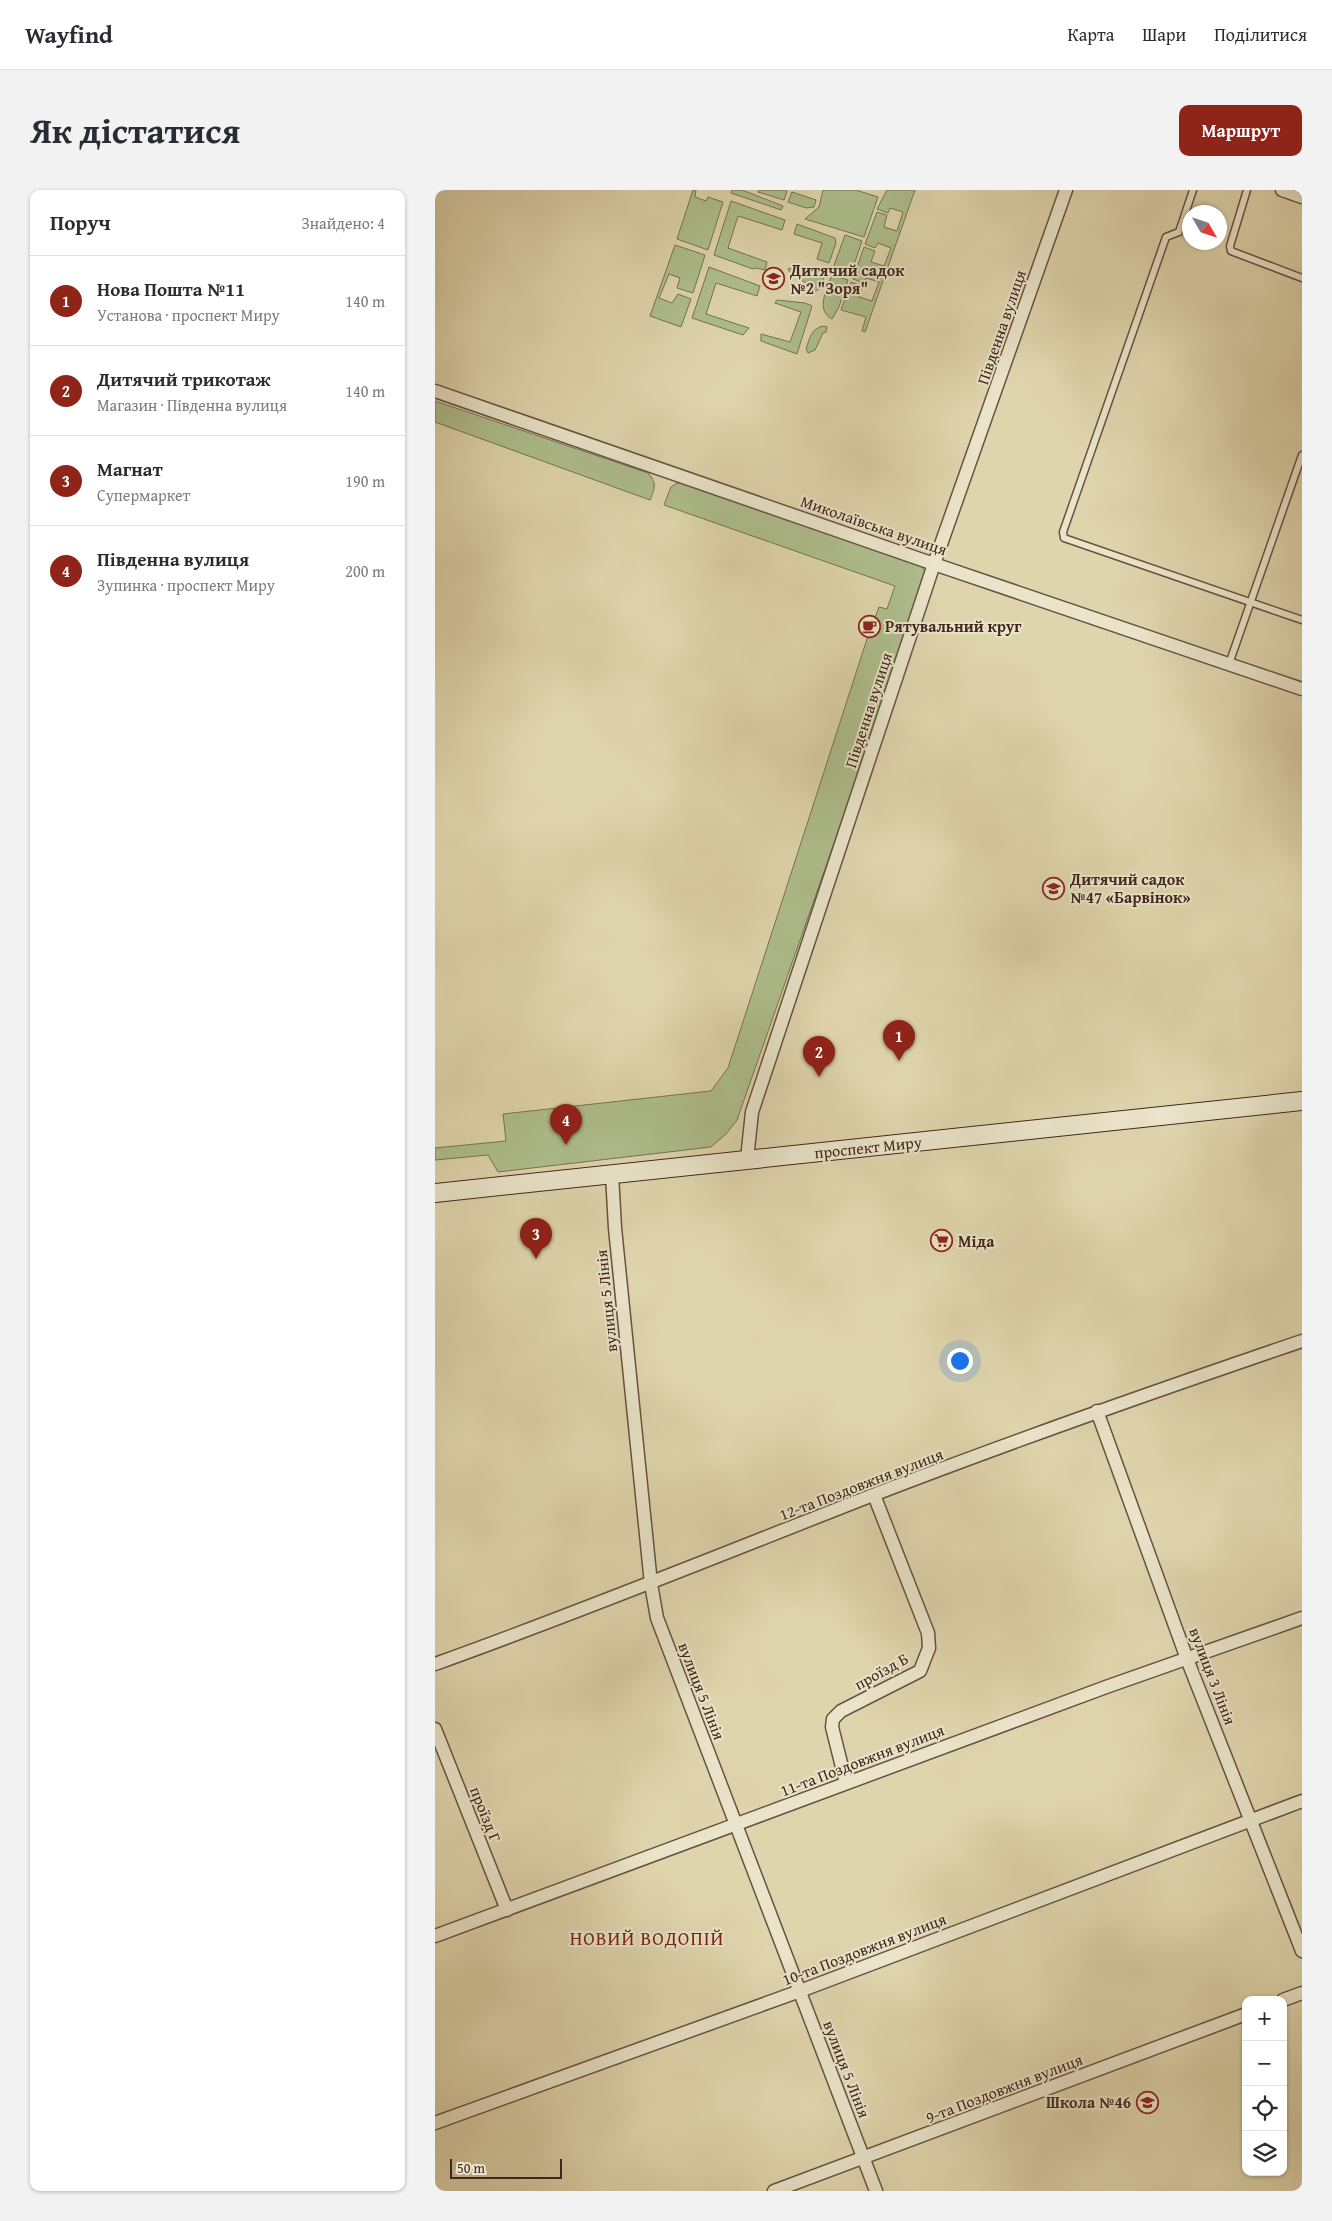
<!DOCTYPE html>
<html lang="uk">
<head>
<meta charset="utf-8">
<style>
	body { margin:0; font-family:"Gentium Book Plus",serif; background:#f2f2f3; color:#2b2b33 }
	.controls { position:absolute; right:15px; bottom:15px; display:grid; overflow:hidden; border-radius:10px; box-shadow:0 1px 4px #0004 }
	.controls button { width:45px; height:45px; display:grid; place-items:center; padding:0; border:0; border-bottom:1px solid #e1e1e2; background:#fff; color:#2b2b33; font:25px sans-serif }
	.compass { position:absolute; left:747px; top:15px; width:45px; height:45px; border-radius:50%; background:#fff; box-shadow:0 1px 4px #0004; rotate:129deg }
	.scale { position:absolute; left:15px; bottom:12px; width:112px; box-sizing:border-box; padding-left:5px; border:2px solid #40271d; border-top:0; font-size:14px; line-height:18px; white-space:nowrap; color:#40271d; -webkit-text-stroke:4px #eae4ca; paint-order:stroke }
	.you { position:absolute; left:524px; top:1170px; width:18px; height:18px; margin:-12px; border:4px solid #fff; border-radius:50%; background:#1a73e8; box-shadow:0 0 0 8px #1a73e833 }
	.badge { display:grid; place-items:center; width:32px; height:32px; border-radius:50%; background:#8f2418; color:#fff; font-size:16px; font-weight:700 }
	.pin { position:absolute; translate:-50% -41px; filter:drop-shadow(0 1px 2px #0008) }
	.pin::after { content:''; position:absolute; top:26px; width:18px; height:15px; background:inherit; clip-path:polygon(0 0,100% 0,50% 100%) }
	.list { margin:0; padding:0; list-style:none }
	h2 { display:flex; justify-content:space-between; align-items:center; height:65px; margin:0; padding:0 20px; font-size:21px }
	h2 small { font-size:16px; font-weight:400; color:#7c7c81 }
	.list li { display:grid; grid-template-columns:32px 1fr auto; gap:15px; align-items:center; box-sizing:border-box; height:90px; padding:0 20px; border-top:1px solid #e1e1e2 }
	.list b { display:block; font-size:19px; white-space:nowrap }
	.list p { margin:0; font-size:16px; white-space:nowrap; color:#7c7c81 }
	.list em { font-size:16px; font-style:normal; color:#7c7c81 }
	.icon { flex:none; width:28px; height:28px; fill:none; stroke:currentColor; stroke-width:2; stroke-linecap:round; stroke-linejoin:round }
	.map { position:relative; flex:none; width:867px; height:2001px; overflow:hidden; border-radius:10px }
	header { display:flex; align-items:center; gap:30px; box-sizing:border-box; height:70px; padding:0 25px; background:#fff; border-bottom:1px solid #e1e1e2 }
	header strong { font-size:24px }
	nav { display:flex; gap:28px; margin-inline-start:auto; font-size:18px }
	.intro { display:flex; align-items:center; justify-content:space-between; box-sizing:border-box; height:120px; padding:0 30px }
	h1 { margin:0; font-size:35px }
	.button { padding:12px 22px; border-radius:10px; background:#8f2418; color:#fff; font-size:18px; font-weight:700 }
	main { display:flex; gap:30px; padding:0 30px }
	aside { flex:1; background:#fff; border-radius:10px; box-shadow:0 1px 4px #0004 }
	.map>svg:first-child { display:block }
	.green { fill:#aebe8d; stroke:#777255 }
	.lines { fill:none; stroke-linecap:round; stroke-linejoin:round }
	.lane-casing { stroke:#685241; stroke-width:9 }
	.street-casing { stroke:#685241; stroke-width:15 }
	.secondary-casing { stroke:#40271d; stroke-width:20 }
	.lane { stroke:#eae4ca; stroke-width:6 }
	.street { stroke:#eae4ca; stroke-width:12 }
	.secondary { stroke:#eae4ca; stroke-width:18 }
	.labels { text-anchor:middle; stroke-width:4; stroke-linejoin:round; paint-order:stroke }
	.poi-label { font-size:16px; font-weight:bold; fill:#40271d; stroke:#eae4ca; text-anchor:start }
	.street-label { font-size:16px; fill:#40271d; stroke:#eae4ca }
	.quarter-label { font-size:19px; letter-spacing:1px; fill:#7a1f14; stroke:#eae4ca }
</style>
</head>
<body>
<header>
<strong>Wayfind</strong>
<nav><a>Карта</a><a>Шари</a><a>Поділитися</a></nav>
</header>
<div class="intro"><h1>Як дістатися</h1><a class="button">Маршрут</a></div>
<main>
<aside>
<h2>Поруч<small>Знайдено: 4</small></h2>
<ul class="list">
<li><span class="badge">1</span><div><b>Нова Пошта №11</b><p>Установа · проспект Миру</p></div><em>140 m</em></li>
<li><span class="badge">2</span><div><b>Дитячий трикотаж</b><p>Магазин · Південна вулиця</p></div><em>140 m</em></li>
<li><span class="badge">3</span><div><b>Магнат</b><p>Супермаркет</p></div><em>190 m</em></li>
<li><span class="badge">4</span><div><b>Південна вулиця</b><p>Зупинка · проспект Миру</p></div><em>200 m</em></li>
</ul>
</aside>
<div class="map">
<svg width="867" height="2001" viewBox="0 0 867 2001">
	<rect width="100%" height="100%" fill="#dfd5ad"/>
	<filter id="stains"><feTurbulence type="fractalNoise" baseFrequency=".004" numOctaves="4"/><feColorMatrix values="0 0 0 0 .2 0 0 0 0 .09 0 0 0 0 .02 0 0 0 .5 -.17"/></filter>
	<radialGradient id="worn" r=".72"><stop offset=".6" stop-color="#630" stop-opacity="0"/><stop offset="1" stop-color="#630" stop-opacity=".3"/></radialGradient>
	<g class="green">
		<path d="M 258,0 L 261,0 L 260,7 L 271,11 L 273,7 L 288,12 L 273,60 L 242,49 Z"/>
		<path d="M 297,0 L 307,0 L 348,16 L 346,20 L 296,3 Z"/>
		<path d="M 324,0 L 350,0 L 352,1 L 349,10 L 323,2 Z"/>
		<path d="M 388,0 L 421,0 L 443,7 L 429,47 L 370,29 L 384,17 Z"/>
		<path d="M 452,0 L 480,0 L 430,142 L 427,141 L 431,127 L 406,120 L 416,92 L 427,96 L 424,107 L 437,111 L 444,92 L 431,88 L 429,93 L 418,89 L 429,57 L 440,61 L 436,72 L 449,76 L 456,58 L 443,53 L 440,58 L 430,54 L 442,22 L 452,25 L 449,37 L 462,41 L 468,22 L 455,18 L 453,23 L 442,19 Z"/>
		<path d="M 357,2 L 381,10 L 379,17 L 371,18 L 353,12 Z"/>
		<path d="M 296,11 L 350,30 L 347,40 L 303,26 L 293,58 L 332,72 L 330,80 L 321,78 L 318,79 L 279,65 Z"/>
		<path d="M 362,34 L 400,48 L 401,53 L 394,73 L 382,69 L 387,53 L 359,44 Z"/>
		<path d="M 410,45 L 427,51 L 415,87 L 397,81 Z"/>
		<path d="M 240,55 L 270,65 L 258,103 L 242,98 L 245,88 L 234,84 L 224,108 L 237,113 L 243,104 L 256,109 L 246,137 L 215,126 Z"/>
		<path d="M 274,77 L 325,96 L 322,106 L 281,93 L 271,124 L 314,138 L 308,145 L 257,128 Z"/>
		<path d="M 354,78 L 377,86 L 379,80 L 390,84 L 386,97 L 381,101 L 353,80 Z"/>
		<path d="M 397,85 L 413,90 L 404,117 L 397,129 C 380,120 392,99 397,85 Z"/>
		<path d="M 342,110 L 370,113 L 377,116 L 362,164 L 326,151 L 326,144 L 355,152 L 366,122 L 340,113 Z"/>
		<path d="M 389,136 L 392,137 L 391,142 L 388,143 L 380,160 L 373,163 L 371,159 C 375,148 376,138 389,136 Z"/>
		<path d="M 0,211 L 213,283 C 222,293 220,298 215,310 L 0,232 Z"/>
		<path d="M 242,293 L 249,293 L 487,377 L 493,385 L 302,930 L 291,944 L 276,957 L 63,982 L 53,965 L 0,970 L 0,958 L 71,951 L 68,924 L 276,901 L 293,878 L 432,449 L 444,417 L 452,419 L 460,396 L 229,315 L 236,297 Z"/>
	</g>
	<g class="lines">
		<defs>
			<g id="lane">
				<path d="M 758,0 L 744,42 L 731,47 L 628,342 L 629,348 L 867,430"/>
				<path d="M 812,0 L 795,56 L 796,61 L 867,88"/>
				<path d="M 794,474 L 867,265"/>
			</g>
			<g id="street">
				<path d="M 847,0 L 867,7"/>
				<path d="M 0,201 L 499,374 L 867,499"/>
				<path d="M 312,969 L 317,922 L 499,374 L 631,0"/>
				<path d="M 177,985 L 180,1038 L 216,1394 L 222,1428 L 441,2001"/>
				<path d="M 662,1221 L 752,1469 L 867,1761"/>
				<path d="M 0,1474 C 148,1421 292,1362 438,1305 C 580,1250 723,1200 867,1151"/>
				<path d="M 0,1539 L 72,1720"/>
				<path d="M 411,1593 L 397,1537 L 398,1529 L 406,1521 L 485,1481 L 494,1458 L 493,1443 L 439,1305"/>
				<path d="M 0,1746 L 671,1497 L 867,1428"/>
				<path d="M 848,1810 L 867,1803"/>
				<path d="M 0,1933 L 365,1801 L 867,1611"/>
				<path d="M 339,2001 L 811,1824"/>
			</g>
			<path id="secondary" d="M 0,1003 L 867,911"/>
		</defs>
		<use href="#lane" class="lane-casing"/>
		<use href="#street" class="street-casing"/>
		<use href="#secondary" class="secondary-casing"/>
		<use href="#lane" class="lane"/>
		<use href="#street" class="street"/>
		<use href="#secondary" class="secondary"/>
	</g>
	<defs>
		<symbol id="school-ring" viewBox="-11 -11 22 22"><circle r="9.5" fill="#eae4ca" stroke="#8f2418" stroke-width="1.5"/><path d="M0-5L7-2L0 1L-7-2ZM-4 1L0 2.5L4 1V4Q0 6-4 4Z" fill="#8f2418"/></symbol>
		<symbol id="cafe-ring" viewBox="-11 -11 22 22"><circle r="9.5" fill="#eae4ca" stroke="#8f2418" stroke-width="1.5"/><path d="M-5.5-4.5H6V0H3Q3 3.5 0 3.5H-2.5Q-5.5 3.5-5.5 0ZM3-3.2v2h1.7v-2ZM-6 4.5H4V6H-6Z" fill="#8f2418"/></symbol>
		<symbol id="supermarket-ring" viewBox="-11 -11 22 22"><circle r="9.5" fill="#eae4ca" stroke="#8f2418" stroke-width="1.5"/><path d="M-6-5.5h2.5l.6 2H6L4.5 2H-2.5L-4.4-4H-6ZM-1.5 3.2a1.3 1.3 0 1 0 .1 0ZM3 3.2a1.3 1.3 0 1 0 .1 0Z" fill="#8f2418"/></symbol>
	</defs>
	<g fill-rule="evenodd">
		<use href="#school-ring" x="326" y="76" width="25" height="25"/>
		<use href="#cafe-ring" x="422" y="424" width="25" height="25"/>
		<use href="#school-ring" x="606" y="686" width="25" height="25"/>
		<use href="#supermarket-ring" x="494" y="1038" width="25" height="25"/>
		<use href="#school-ring" x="700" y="1900" width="25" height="25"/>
	</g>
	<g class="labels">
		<g class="poi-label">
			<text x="355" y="86">Дитячий садок<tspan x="355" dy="18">№2 "Зоря"</tspan></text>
			<text x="450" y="442">Рятувальний круг</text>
			<text x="635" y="695">Дитячий садок<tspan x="635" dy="18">№47 «Барвінок»</tspan></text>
			<text x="523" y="1057">Міда</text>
			<text x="696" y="1918" text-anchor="end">Школа №46</text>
		</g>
		<g class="street-label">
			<text transform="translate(566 137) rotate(-71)" y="6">Південна вулиця</text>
			<text transform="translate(439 335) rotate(19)" y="6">Миколаївська вулиця</text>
			<text transform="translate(433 520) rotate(-72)" y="6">Південна вулиця</text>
			<text transform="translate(433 957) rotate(-6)" y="6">проспект Миру</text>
			<text transform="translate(171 1111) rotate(-96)" y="6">вулиця 5 Лінія</text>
			<text transform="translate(426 1294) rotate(-21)" y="6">12-та Поздовжня вулиця</text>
			<text transform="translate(446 1481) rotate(-29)" y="6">проїзд Б</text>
			<text transform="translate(778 1486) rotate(69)" y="6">вулиця 3 Лінія</text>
			<text transform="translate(267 1501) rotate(69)" y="6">вулиця 5 Лінія</text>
			<text transform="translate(427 1570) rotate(-21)" y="6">11-та Поздовжня вулиця</text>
			<text transform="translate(51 1624) rotate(68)" y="6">проїзд Г</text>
			<text transform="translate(429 1759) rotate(-21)" y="6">10-та Поздовжня вулиця</text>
			<text transform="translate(412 1879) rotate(69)" y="6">вулиця 5 Лінія</text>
			<text transform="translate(569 1898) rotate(-21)" y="6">9-та Поздовжня вулиця</text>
		</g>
		<g class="quarter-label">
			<text x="212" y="1755">НОВИЙ ВОДОПІЙ</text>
		</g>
	</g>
	<rect width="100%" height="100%" filter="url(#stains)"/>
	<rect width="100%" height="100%" fill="url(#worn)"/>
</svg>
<div class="controls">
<button>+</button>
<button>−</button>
<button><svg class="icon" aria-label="locate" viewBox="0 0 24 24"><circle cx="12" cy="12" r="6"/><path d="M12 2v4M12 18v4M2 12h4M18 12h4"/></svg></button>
<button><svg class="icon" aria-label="layers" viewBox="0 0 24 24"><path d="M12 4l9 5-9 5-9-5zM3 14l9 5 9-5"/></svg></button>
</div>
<svg class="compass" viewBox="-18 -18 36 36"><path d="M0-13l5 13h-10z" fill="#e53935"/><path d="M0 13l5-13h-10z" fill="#7c7c81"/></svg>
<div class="scale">50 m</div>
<div class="you"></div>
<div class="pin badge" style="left:464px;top:871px">1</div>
<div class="pin badge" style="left:384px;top:887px">2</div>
<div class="pin badge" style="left:101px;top:1069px">3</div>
<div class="pin badge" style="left:131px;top:955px">4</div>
</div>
</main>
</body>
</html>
